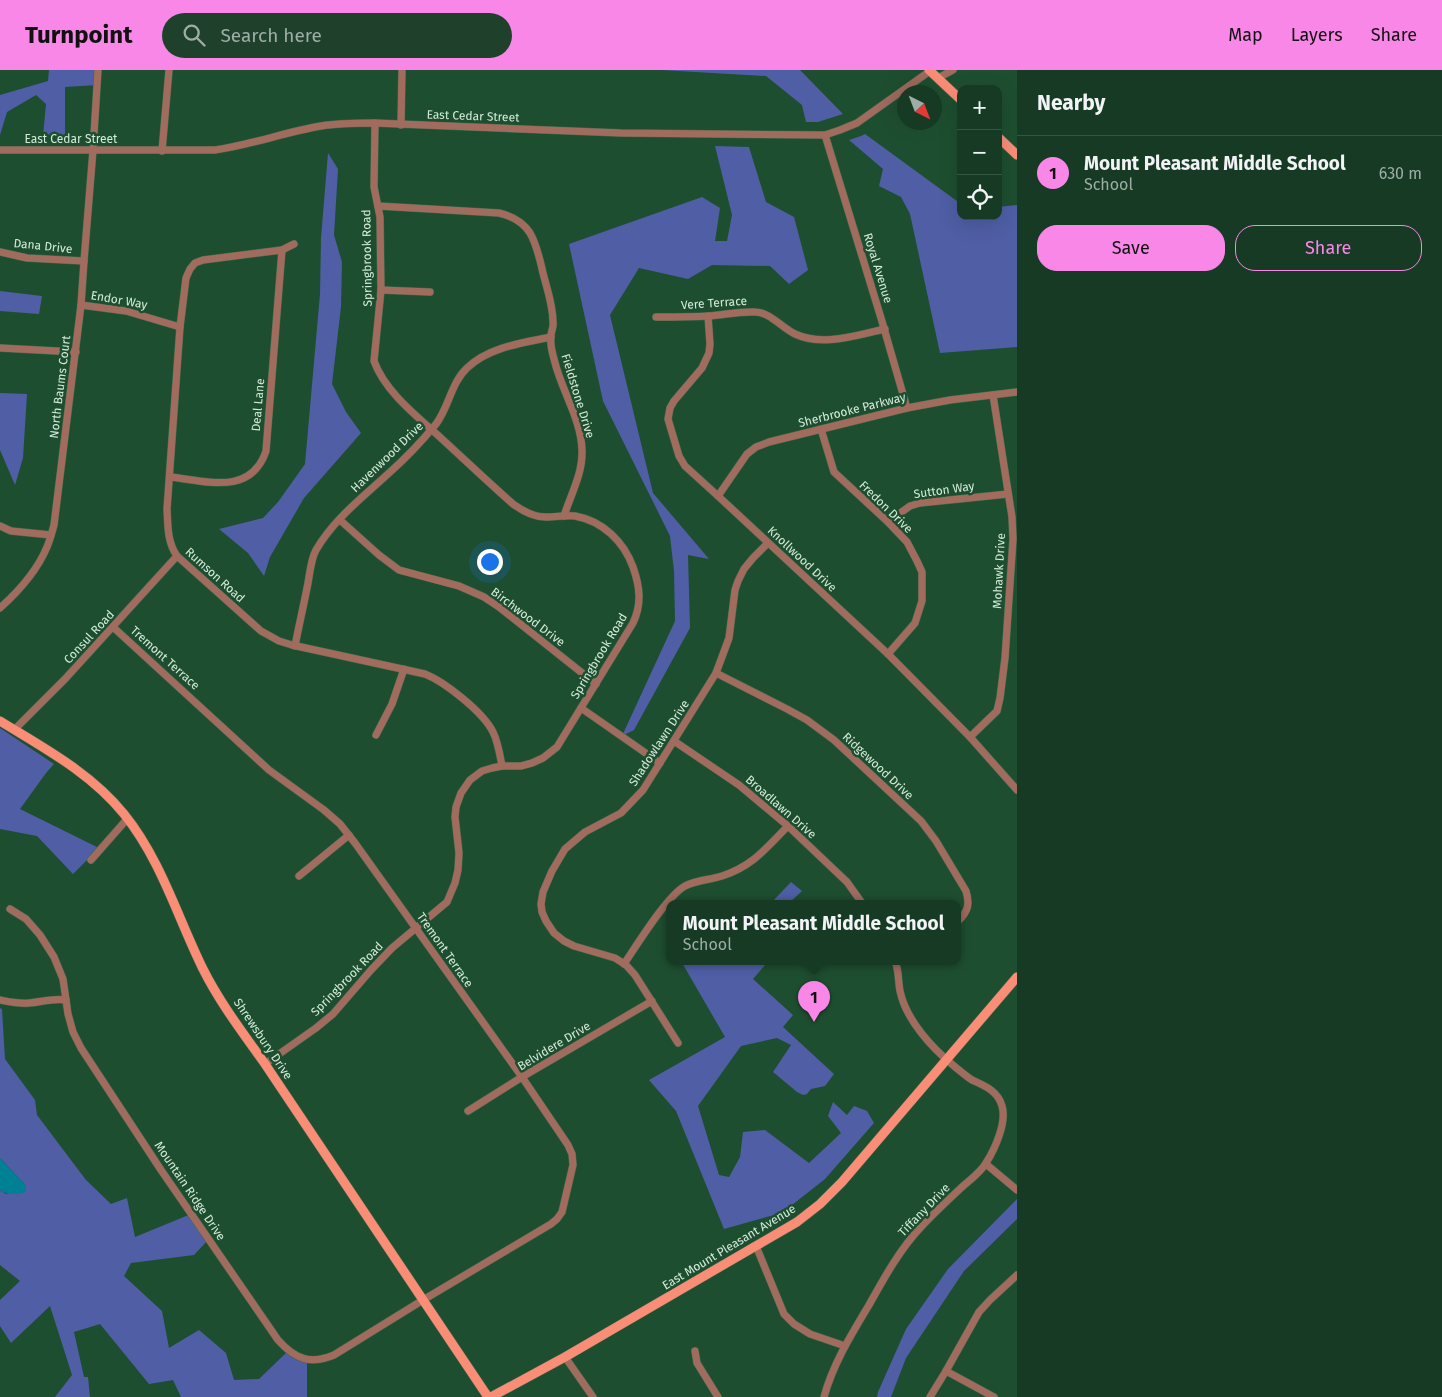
<!DOCTYPE html>
<html lang="en">
<head>
<meta charset="utf-8">
<style>
	body { margin:0; font-family:"Fira Sans",sans-serif; background:#1f412c; color:#f1f3f6 }
	.controls { position:absolute; right:15px; top:15px; display:grid; overflow:hidden; border-radius:10px; box-shadow:0 5px 20px #0002 }
	.controls button { width:45px; height:45px; display:grid; place-items:center; padding:0; border:0; border-bottom:1px solid #355441; background:#163a24; color:#f1f3f6; font:25px sans-serif }
	.compass { position:absolute; left:897px; top:15px; width:45px; height:45px; border-radius:50%; background:#163a24; box-shadow:0 5px 20px #0002; rotate:138deg }
	.you { position:absolute; left:489px; top:491px; width:18px; height:18px; margin:-12px; border:4px solid #fff; border-radius:50%; background:#1a73e8; box-shadow:0 0 0 8px #1a73e833 }
	.badge { display:grid; place-items:center; width:32px; height:32px; border-radius:50%; background:#f987e8; color:#111; font-size:16px; font-weight:700 }
	.pin { position:absolute; translate:-50% -41px; filter:drop-shadow(0 1px 2px #0008) }
	.pin::after { content:''; position:absolute; top:26px; width:18px; height:15px; background:inherit; clip-path:polygon(0 0,100% 0,50% 100%) }
	.popup { position:absolute; left:666px; top:830px; width:295px; height:65px; box-sizing:border-box; display:grid; place-content:center; border-radius:10px; background:#163a24; filter:drop-shadow(0 1px 4px #0005); font-size:16px; white-space:nowrap; color:#9eada6 }
	.popup b { font-size:19px; color:#f1f3f6 }
	.popup::after { content:''; position:absolute; left:50%; top:100%; margin-left:-10px; border:10px solid transparent; border-top-color:#163a24 }
	.list { margin:0; padding:0; list-style:none }
	h2 { display:flex; justify-content:space-between; align-items:center; height:65px; margin:0; padding:0 20px; font-size:21px }
	h2 small { font-size:16px; font-weight:400; color:#9eada6 }
	.list li { display:grid; grid-template-columns:32px 1fr auto; gap:15px; align-items:center; box-sizing:border-box; height:75px; padding:0 20px; border-top:1px solid #355441 }
	.list b { display:block; font-size:19px; white-space:nowrap }
	.list p { margin:0; font-size:16px; white-space:nowrap; color:#9eada6 }
	.list em { font-size:16px; font-style:normal; color:#9eada6 }
	.actions { display:flex; gap:10px; padding:15px 20px }
	.actions a { flex:1; padding:11px 0; border:1px solid #f987e8; border-radius:20px; text-align:center; font-size:18px; color:#f987e8 }
	.actions .main { background:#f987e8; color:#111 }
	.icon { flex:none; width:28px; height:28px; fill:none; stroke:currentColor; stroke-width:2; stroke-linecap:round; stroke-linejoin:round }
	.map { position:relative; flex:none; width:1017px; height:1327px; overflow:hidden }
	header { display:flex; align-items:center; gap:30px; box-sizing:border-box; height:70px; padding:0 25px; background:#f987e8; color:#111 }
	header strong { font-size:24px }
	nav { display:flex; gap:28px; margin-inline-start:auto; font-size:18px }
	.search { width:350px; height:45px; background:#1f412c; display:flex; align-items:center; gap:12px; box-sizing:border-box; padding:0 18px; border-radius:28px; color:#9eada6; font-size:19px }
	main { display:flex }
	aside { flex:1; background:#163a24 }
	.map>svg:first-child { display:block }
	.green { fill:#4f5ea5 }
	.water { fill:#008094 }
	.lines { fill:none; stroke-linecap:round; stroke-linejoin:round }
	.minor-casing { stroke:#3f6a4e; stroke-width:8 }
	.major-casing { stroke:#3f6a4e; stroke-width:10 }
	.minor { stroke:#a16b5e; stroke-width:7 }
	.major { stroke:#fa8d76; stroke-width:9 }
	.labels { text-anchor:middle; stroke-width:5; stroke-linejoin:round; paint-order:stroke }
	.street-label { font-size:12px; fill:#d3ecd9; stroke:#1e4e30 }
</style>
</head>
<body>
<header>
<strong>Turnpoint</strong>
<div class="search"><svg class="icon" aria-label="search" viewBox="0 0 24 24"><circle cx="10" cy="10" r="6"/><path d="M15 15l6 6"/></svg>Search here</div>
<nav><a>Map</a><a>Layers</a><a>Share</a></nav>
</header>
<main>
<div class="map">
<svg width="1017" height="1327" viewBox="0 0 1017 1327">
	<rect width="100%" height="100%" fill="#1e4e30"/>
	<g class="green">
		<path d="M 49,0 L 99,0 L 98,15 L 65,17 L 65,67 L 43,66 L 46,34 L 36,25 L 7,42 L 0,65 L 0,25 L 48,11 Z"/>
		<path d="M 661,0 L 800,0 L 843,44 L 818,52 L 806,52 L 802,35 L 766,6 Z"/>
		<path d="M 865,64 L 961,134 L 961,146 L 998,146 L 998,137 L 1017,135 L 1017,277 L 940,283 L 910,144 L 901,127 L 879,116 L 883,99 L 849,70 L 861,66 Z"/>
		<path d="M 715,76 L 749,77 L 766,132 L 794,147 L 808,200 L 789,214 L 770,196 L 712,195 L 688,209 L 639,198 L 610,245 L 653,423 L 709,489 L 688,485 L 690,558 L 634,660 L 622,666 L 675,551 L 674,501 L 670,466 L 603,331 L 569,174 L 702,127 L 720,138 L 715,171 L 727,171 L 732,145 Z"/>
		<path d="M 328,83 L 338,99 L 334,165 L 342,192 L 341,237 L 332,314 L 346,342 L 361,363 L 304,428 L 270,487 L 264,506 L 248,483 L 219,459 L 263,448 L 278,432 L 305,394 L 320,224 L 321,168 Z"/>
		<path d="M 0,221 L 42,226 L 39,244 L 0,241 Z"/>
		<path d="M 0,323 L 27,324 L 23,388 L 15,415 L 0,380 Z"/>
		<path d="M 0,658 L 54,694 L 46,703 L 20,739 L 99,778 L 73,804 L 37,766 L 0,759 Z"/>
		<path d="M 791,812 L 802,821 L 789,833 L 771,833 Z"/>
		<path d="M 681,891 L 763,891 L 766,894 L 753,909 L 793,945 L 783,957 L 834,1004 L 825,1016 L 811,1019 L 807,1024 L 803,1025 L 797,1022 L 773,1002 L 791,975 L 777,968 L 741,976 L 698,1036 L 719,1105 L 729,1107 L 740,1087 L 743,1062 L 765,1060 L 809,1093 L 841,1063 L 828,1046 L 833,1032 L 847,1045 L 854,1036 L 867,1041 L 874,1053 L 825,1109 L 773,1150 L 770,1146 L 724,1159 L 676,1041 L 649,1010 L 725,967 Z"/>
		<path d="M 0,938 L 2,939 L 5,989 L 35,1030 L 37,1045 L 86,1110 L 111,1134 L 127,1128 L 135,1167 L 191,1144 L 208,1170 L 194,1185 L 131,1193 L 124,1206 L 162,1241 L 169,1278 L 199,1260 L 226,1283 L 234,1310 L 259,1309 L 287,1282 L 307,1291 L 307,1327 L 181,1327 L 173,1310 L 149,1314 L 100,1254 L 74,1262 L 84,1307 L 88,1307 L 90,1327 L 55,1327 L 72,1305 L 50,1236 L 11,1273 L 0,1256 L 0,1230 L 20,1211 L 0,1195 L 0,1120 L 6,1124 L 25,1115 L 0,1088 Z"/>
		<path d="M 1017,1129 L 1017,1149 L 964,1201 L 906,1288 L 891,1327 L 877,1327 L 878,1322 L 906,1259 L 948,1199 Z"/>
	</g>
	<path class="water" d="M 0,1088 L 25,1115 L 26,1118 L 26,1122 C 16,1124 9,1126 0,1120 Z"/>
	<g class="lines">
		<defs>
			<g id="minor">
				<path d="M 938,8 L 953,0"/>
				<path d="M 401,55 L 402,0"/>
				<path d="M 825,65 L 881,248 L 907,338"/>
				<path d="M 0,80 L 215,80 C 251,75 285,62 321,56 C 338,53 357,53 375,53 L 621,63 L 825,65 L 840,60 L 857,53 L 930,1"/>
				<path d="M 162,81 L 169,0"/>
				<path d="M 378,136 L 499,143 C 512,146 523,152 530,163 C 537,175 540,190 543,203 C 547,219 553,235 553,252 C 554,257 551,261 551,266 C 550,273 552,282 554,289 C 561,320 581,348 582,380 C 583,403 571,424 564,446"/>
				<path d="M 294,174 L 282,180 L 203,190 L 195,193 L 190,199 L 186,208 L 180,257 L 167,439 C 168,455 167,472 177,486 L 261,561 L 279,571 L 292,575 L 425,604 C 445,612 483,642 493,662 C 498,672 500,685 502,696"/>
				<path d="M 0,182 L 27,188 L 84,191"/>
				<path d="M 381,220 L 430,222"/>
				<path d="M 81,235 L 126,241 L 180,257"/>
				<path d="M 708,246 L 710,274 L 709,283 L 702,298 L 674,331 L 670,338 L 668,349 L 679,386 L 685,396 L 718,426 L 888,584 L 970,667 L 1017,720"/>
				<path d="M 656,247 C 674,247 692,247 709,246 C 724,245 740,241 755,242 C 770,242 782,258 795,264 C 823,277 856,265 885,259"/>
				<path d="M 0,278 L 76,282"/>
				<path d="M 821,359 L 834,402 L 888,452 L 907,472 L 917,491 L 922,502 L 922,531 L 915,553 L 888,584"/>
				<path d="M 170,407 C 206,411 251,426 266,381 L 282,180"/>
				<path d="M 718,426 L 747,384 L 756,377 L 769,372 L 907,338 L 950,330 L 1017,322"/>
				<path d="M 340,450 L 379,485 L 399,500 L 459,516 L 484,527 L 499,537 L 596,614"/>
				<path d="M 888,452 L 910,436 L 920,433 L 1008,424"/>
				<path d="M 0,456 L 11,461 L 51,465"/>
				<path d="M 0,538 C 19,521 37,501 47,477 C 50,470 52,462 54,455 L 81,235 L 84,191 L 93,80 L 98,0"/>
				<path d="M 295,576 C 299,555 304,534 308,513 C 310,502 311,489 316,480 C 334,449 363,427 389,403 C 406,388 422,371 436,354 C 449,337 451,313 467,298 C 489,277 522,273 551,267"/>
				<path d="M 716,603 L 787,639 L 807,650 L 834,670 L 921,751 L 936,771 L 966,821 C 970,834 968,842 958,851"/>
				<path d="M 581,638 L 660,693"/>
				<path d="M 14,660 L 65,609 L 177,486"/>
				<path d="M 376,665 L 392,634 L 404,599"/>
				<path d="M 970,667 L 997,641 L 1000,628 L 1005,588 L 1013,469 L 1012,447 L 993,325"/>
				<path d="M 674,671 L 739,715 L 788,756 L 847,812 L 862,833"/>
				<path d="M 91,790 L 128,748"/>
				<path d="M 299,806 L 349,765"/>
				<path d="M 10,839 L 26,849 L 40,865 L 54,887 L 63,909 L 68,944 L 73,962 L 81,978 L 161,1100 L 278,1270 C 295,1289 310,1295 334,1285 L 423,1230 L 551,1154 L 557,1149 L 562,1142 L 573,1095 L 572,1084 L 568,1075 L 522,1007 L 355,773 L 340,754 L 324,740 L 269,700 L 113,557"/>
				<path d="M 624,894 C 637,875 667,826 685,816 C 696,810 710,810 722,806 C 753,796 766,778 788,756"/>
				<path d="M 0,930 C 10,932 19,934 29,933 C 42,932 53,928 66,930"/>
				<path d="M 678,973 L 635,905 L 626,895 L 615,888 L 574,876 L 564,871 L 554,863 L 546,851 L 542,842 L 541,834 L 543,822 L 552,801 L 565,779 L 585,762 L 621,743 L 643,720 L 716,603 L 729,568 L 735,520 L 738,511 L 744,499 L 753,488 L 768,473"/>
				<path d="M 265,994 L 316,958 L 333,944 L 371,900 L 392,878 L 447,832 L 455,813 L 458,800 L 459,783 L 455,747 L 456,737 L 461,723 L 470,710 L 482,701 L 492,698 L 502,696 L 521,696 L 532,693 L 543,688 L 557,677 L 633,553 C 642,534 640,517 633,497 C 624,472 603,451 575,446 C 566,445 557,447 548,447 C 535,448 524,442 513,434 C 489,413 466,391 442,369 C 418,347 385,322 374,291 L 381,220 L 380,147 L 374,117 L 375,53"/>
				<path d="M 468,1041 L 522,1007 L 652,931"/>
				<path d="M 986,1094 L 1017,1120"/>
				<path d="M 756,1176 L 784,1244 L 794,1254 L 810,1264 L 845,1276"/>
				<path d="M 695,1281 L 697,1293 L 718,1327"/>
				<path d="M 565,1287 L 593,1327"/>
				<path d="M 946,1301 L 994,1327"/>
				<path d="M 824,1327 C 833,1294 851,1265 869,1235 C 884,1208 900,1179 921,1157 C 934,1143 948,1130 962,1117 C 970,1110 981,1102 986,1093 C 995,1079 1007,1052 1002,1036 C 998,1021 985,1016 972,1010 C 966,1006 960,1001 954,996 C 932,978 906,950 900,921 C 898,911 899,900 895,891"/>
				<path d="M 930,1327 L 946,1301 L 979,1242 L 990,1230 L 1017,1205"/>
			</g>
			<g id="major">
				<path d="M 929,0 L 961,30"/>
				<path d="M 998,67 L 1017,85"/>
				<path d="M 0,651 C 44,678 91,703 124,744 C 161,790 177,846 203,899 C 220,933 243,963 265,994 L 488,1327"/>
				<path d="M 491,1327 L 565,1287 L 797,1152 L 820,1134 L 842,1112 L 1017,907"/>
			</g>
		</defs>
		<use href="#minor" class="minor-casing"/>
		<use href="#major" class="major-casing"/>
		<use href="#minor" class="minor"/>
		<use href="#major" class="major"/>
	</g>
	<g class="labels">
		<g class="street-label">
			<text transform="translate(473 46) rotate(2)" y="4">East Cedar Street</text>
			<text x="71" y="73">East Cedar Street</text>
			<text transform="translate(43 176) rotate(6)" y="4">Dana Drive</text>
			<text transform="translate(367 188) rotate(-91)" y="4">Springbrook Road</text>
			<text transform="translate(878 198) rotate(73)" y="4">Royal Avenue</text>
			<text transform="translate(119 230) rotate(10)" y="4">Endor Way</text>
			<text transform="translate(714 233) rotate(-4)" y="4">Vere Terrace</text>
			<text transform="translate(60 317) rotate(-83)" y="4">North Baums Court</text>
			<text transform="translate(578 326) rotate(73)" y="4">Fieldstone Drive</text>
			<text transform="translate(258 335) rotate(-85)" y="4">Deal Lane</text>
			<text transform="translate(852 340) rotate(-14)" y="4">Sherbrooke Parkway</text>
			<text transform="translate(387 387) rotate(-44)" y="4">Havenwood Drive</text>
			<text transform="translate(944 420) rotate(-8)" y="4">Sutton Way</text>
			<text transform="translate(886 437) rotate(44)" y="4">Fredon Drive</text>
			<text transform="translate(802 489) rotate(43)" y="4">Knollwood Drive</text>
			<text transform="translate(999 501) rotate(-87)" y="4">Mohawk Drive</text>
			<text transform="translate(215 505) rotate(42)" y="4">Rumson Road</text>
			<text transform="translate(528 547) rotate(37)" y="4">Birchwood Drive</text>
			<text transform="translate(89 567) rotate(-47)" y="4">Consul Road</text>
			<text transform="translate(599 586) rotate(-59)" y="4">Springbrook Road</text>
			<text transform="translate(165 588) rotate(42)" y="4">Tremont Terrace</text>
			<text transform="translate(659 673) rotate(-57)" y="4">Shadowlawn Drive</text>
			<text transform="translate(878 696) rotate(43)" y="4">Ridgewood Drive</text>
			<text transform="translate(781 737) rotate(41)" y="4">Broadlawn Drive</text>
			<text transform="translate(445 880) rotate(55)" y="4">Tremont Terrace</text>
			<text transform="translate(347 909) rotate(-46)" y="4">Springbrook Road</text>
			<text transform="translate(263 969) rotate(56)" y="4">Shrewsbury Drive</text>
			<text transform="translate(554 976) rotate(-31)" y="4">Belvidere Drive</text>
			<text transform="translate(190 1121) rotate(56)" y="4">Mountain Ridge Drive</text>
			<text transform="translate(924 1140) rotate(-46)" y="4">Tiffany Drive</text>
			<text transform="translate(729 1177) rotate(-31)" y="4">East Mount Pleasant Avenue</text>
		</g>
	</g>
</svg>
<div class="controls">
<button>+</button>
<button>−</button>
<button><svg class="icon" aria-label="locate" viewBox="0 0 24 24"><circle cx="12" cy="12" r="6"/><path d="M12 2v4M12 18v4M2 12h4M18 12h4"/></svg></button>
</div>
<svg class="compass" viewBox="-18 -18 36 36"><path d="M0-13l5 13h-10z" fill="#e53935"/><path d="M0 13l5-13h-10z" fill="#9eada6"/></svg>
<div class="you"></div>
<div class="pin badge" style="left:814px;top:952px">1</div>
<div class="popup"><b>Mount Pleasant Middle School</b>School</div>
</div>
<aside>
<h2>Nearby<small></small></h2>
<ul class="list">
<li><span class="badge">1</span><div><b>Mount Pleasant Middle School</b><p>School</p></div><em>630 m</em></li>
</ul>
<div class="actions"><a class="main">Save</a><a>Share</a></div>
</aside>
</main>
</body>
</html>
